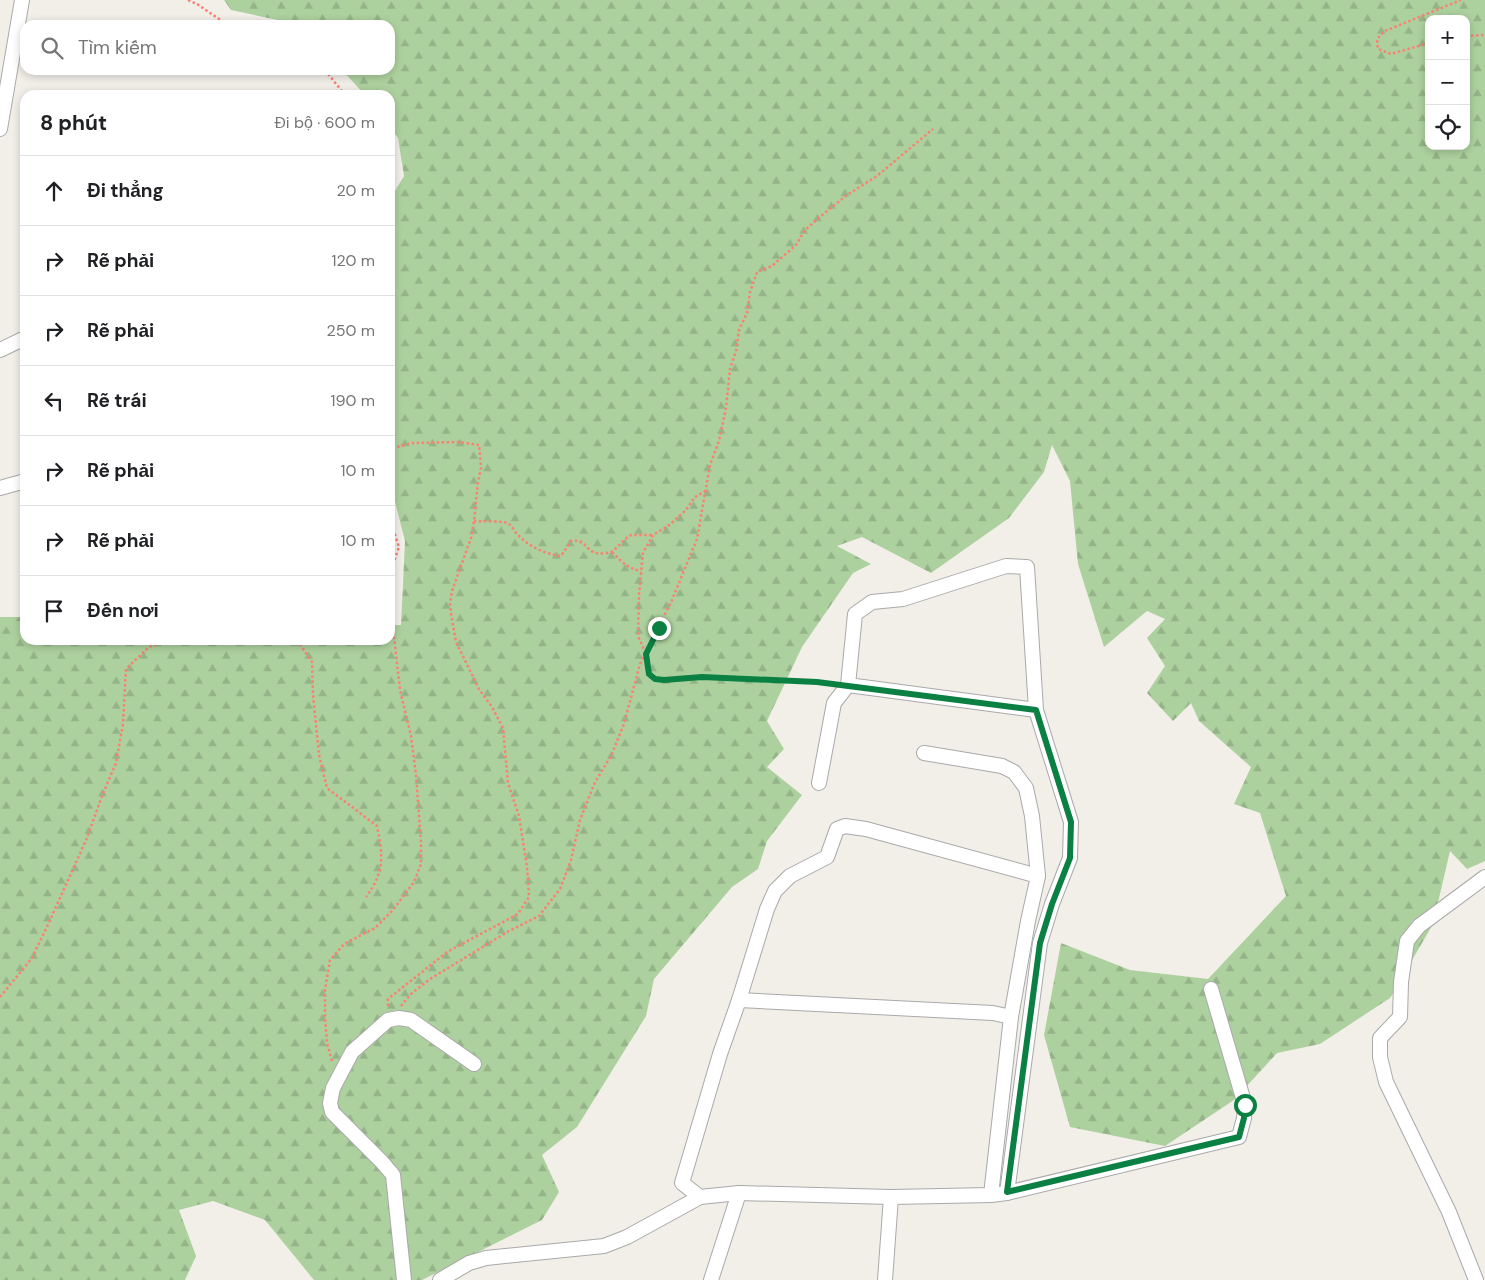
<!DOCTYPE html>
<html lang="vi">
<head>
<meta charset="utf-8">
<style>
	body { margin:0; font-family:"DM Sans",sans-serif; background:#f2f2f2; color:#202124 }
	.controls { position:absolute; right:15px; top:15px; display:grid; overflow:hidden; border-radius:10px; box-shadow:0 2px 8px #0003 }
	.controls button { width:45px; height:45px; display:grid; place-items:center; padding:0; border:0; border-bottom:1px solid #e0e0e0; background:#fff; color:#202124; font:25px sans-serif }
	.stop { position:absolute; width:15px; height:15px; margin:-11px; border:4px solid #0b8043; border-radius:50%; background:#fff }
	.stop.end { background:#0b8043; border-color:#fff; box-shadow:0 1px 5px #0008 }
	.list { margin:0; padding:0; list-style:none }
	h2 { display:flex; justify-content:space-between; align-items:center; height:65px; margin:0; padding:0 20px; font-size:21px }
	h2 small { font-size:16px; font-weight:400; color:#757577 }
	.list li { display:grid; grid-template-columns:32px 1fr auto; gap:15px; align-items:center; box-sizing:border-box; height:70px; padding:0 20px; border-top:1px solid #e0e0e0 }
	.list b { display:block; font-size:19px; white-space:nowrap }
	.list em { font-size:16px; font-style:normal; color:#757577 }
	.icon { flex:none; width:28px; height:28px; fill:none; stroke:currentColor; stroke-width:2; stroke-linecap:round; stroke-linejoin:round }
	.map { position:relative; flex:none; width:1485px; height:1280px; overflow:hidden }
	.search { position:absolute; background:#fff; box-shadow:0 2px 8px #0003; left:20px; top:20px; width:375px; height:55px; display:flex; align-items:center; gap:12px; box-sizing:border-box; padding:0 18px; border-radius:15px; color:#757577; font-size:19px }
	.panel { position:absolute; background:#fff; box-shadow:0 2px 8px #0003; left:20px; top:90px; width:375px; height:555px; border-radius:15px }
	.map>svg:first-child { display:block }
	.forest { fill:url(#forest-firs); fill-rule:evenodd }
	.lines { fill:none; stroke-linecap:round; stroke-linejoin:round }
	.minor-casing { stroke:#a9a9a9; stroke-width:16 }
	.path { stroke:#fa8072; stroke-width:2.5; stroke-dasharray:2.5 2.5; stroke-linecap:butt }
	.minor { stroke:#fff; stroke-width:14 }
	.route { stroke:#0b8043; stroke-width:6 }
</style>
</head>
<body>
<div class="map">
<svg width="1485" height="1280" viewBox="0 0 1485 1280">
	<defs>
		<pattern id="forest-firs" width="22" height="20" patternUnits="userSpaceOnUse" patternTransform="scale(1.25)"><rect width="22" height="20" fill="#add19e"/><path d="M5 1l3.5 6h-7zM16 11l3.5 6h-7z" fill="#95b388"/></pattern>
	</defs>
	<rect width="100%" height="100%" fill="#f2efe9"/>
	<path class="forest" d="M 224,0 L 1485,0 L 1485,861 L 1467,869 L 1450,851 L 1433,924 L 1390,998 L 1320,1044 L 1277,1053 L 1234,1100 L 1165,1146 L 1070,1127 L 1044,1035 L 1061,943 L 1130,970 L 1208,979 L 1286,896 L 1260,813 L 1234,804 L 1251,767 L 1199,721 L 1191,703 L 1173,721 L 1147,693 L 1165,666 L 1147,638 L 1165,619 L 1147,611 L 1104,647 L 1078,564 L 1070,481 L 1052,445 L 1044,472 L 1009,518 L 931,573 L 862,537 L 837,546 L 871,564 L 853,573 L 802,647 L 767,721 L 784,749 L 767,767 L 802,795 L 767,841 L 758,869 L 732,887 L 654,979 L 646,1016 L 577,1127 L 542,1155 L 559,1192 L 542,1220 L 422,1280 L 314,1280 L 265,1220 L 213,1201 L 179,1210 L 196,1256 L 185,1280 L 0,1280 L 0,617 L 25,617 L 25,640 L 390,640 L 390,625 L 401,625 L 405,541 L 390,482 L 390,199 L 404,176 L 398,138 L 390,127 L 390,95 L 365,95 L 342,70 L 390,70 L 390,25 L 301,25 L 231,10 ZM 1429,19 L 1466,19 L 1466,146 L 1429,146 Z"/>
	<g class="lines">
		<defs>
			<g id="minor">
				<path d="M 0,129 L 22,0"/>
				<path d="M 0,350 L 25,338"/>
				<path d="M 0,488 L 25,481"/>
				<path d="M 924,753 L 1002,766 L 1014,772 L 1026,788 L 1032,816 L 1038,876"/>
				<path d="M 819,783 L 834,703 L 848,685"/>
				<path d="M 739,1000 L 993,1013 L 1011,1017"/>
				<path d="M 1007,1193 L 1040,943 L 1052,904 L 1070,858 L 1071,822 L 1036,710 L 1027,567 L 1006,566 L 903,599 L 872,602 L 855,614 L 848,685 L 1036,710"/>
				<path d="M 700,1197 L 682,1183 L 720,1054 L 739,1000 L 767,909 L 775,891 L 790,876 L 827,857 L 837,829 L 845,826 L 866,829 L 1038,876 L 1028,921 L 1011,1017 L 991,1195"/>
				<path d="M 404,1280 L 393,1175 L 382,1162 L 332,1112 L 330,1103 L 333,1088 L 352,1052 L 388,1020 L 399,1018 L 411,1020 L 474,1064"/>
				<path d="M 440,1280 L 469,1263 L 486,1258 L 604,1246 L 627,1237 L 700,1197 L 739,1193"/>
				<path d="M 711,1280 L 739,1193 L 891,1197 L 991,1195 L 1007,1193 L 1239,1137 L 1244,1118 L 1245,1105 L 1211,989"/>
				<path d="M 885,1280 L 891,1197"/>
				<path d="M 1476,1280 L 1449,1212 L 1386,1082 L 1380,1057 L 1380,1038 L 1400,1017 L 1401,982 L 1407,941 L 1419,926 L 1485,877"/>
			</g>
		</defs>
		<use href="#minor" class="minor-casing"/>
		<g class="path">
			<path d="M 188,0 L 197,4 L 222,21 L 244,25"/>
			<path d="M 1466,36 L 1485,35"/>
			<path d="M 1429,43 L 1391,54 L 1378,49 L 1377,39 L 1385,31 L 1461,0"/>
			<path d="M 325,70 L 345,95"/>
			<path d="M 390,149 L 393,157 L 390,168"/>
			<path d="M 706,491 L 695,497 L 685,511 L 668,526 L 653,535 L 643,553 L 639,595 L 638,636 L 646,654 L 649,674 L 655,679 L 664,680 L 702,677 L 832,684"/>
			<path d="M 474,521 C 481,522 504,520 509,524 C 513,527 515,533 519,536 C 530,547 545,554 561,556 L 571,541 C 589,538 585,557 606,553 C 609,553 611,552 613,551 C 619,546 624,539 631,535 L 652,535"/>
			<path d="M 612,552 C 621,561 628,569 641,571"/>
			<path d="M 297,640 L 312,662 L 313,694 L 319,755 L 327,788 L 377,826 C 383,856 385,871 366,897"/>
			<path d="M 0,997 L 32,958 L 46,929 L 87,838 L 102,796 L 116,763 L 123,724 L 126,669 L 149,647 L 167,640"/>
			<path d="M 388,1006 L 388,999 L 447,952 L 518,914 L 529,897 L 527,867 L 519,816 L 508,783 L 503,728 L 492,707 L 479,689 L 456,642 L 451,613 L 450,604 L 452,591 L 471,538 L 474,521 L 478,482 L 481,468 L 479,445 L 459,442 L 412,443 L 390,449"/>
			<path d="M 401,1006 L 411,994 L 430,979 L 509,931 L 539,916 L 560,889 L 571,860 L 580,820 L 595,782 L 611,756 L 624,724 L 640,664 L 672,600 L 697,539 L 710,465 L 719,441 L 726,408 L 730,369 L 736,351 L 739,330 L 747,313 L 750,292 L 757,272 L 772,266 L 796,245 L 805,230 L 821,216 L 847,195 L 877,176 L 933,129"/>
			<path d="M 332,1061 L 327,1043 L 325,1018 L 325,990 L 330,960 L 344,944 L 375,928 L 393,910 L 414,882 L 421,864 L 421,843 L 416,775 L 411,736 L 400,690 L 390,601 L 392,567 L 399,547 L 390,519"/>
		</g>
		<use href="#minor" class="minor"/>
	</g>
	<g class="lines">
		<path class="route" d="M 659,628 L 646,654 L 649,674 L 655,679 L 664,680 L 702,677 L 817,682 L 1036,710 L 1071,822 L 1070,858 L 1052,904 L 1040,943 L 1007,1192 L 1239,1137 L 1244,1118 L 1245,1105"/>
	</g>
</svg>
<div class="controls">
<button>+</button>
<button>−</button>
<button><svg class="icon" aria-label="locate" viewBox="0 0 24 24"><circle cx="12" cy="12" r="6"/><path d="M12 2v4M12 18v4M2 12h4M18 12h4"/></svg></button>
</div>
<div class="stop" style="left:1245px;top:1105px"></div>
<div class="stop end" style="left:659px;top:628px"></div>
<div class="search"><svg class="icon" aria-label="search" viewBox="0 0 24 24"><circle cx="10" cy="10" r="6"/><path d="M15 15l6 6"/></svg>Tìm kiếm</div>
<section class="panel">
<h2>8 phút<small>Đi bộ · 600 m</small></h2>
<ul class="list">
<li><svg class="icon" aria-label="ahead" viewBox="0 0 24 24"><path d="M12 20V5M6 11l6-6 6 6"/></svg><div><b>Đi thẳng</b></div><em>20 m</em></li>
<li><svg class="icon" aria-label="right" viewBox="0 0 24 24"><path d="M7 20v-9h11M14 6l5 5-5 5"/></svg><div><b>Rẽ phải</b></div><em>120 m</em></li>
<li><svg class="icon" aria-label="right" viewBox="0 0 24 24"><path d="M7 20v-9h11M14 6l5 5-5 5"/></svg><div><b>Rẽ phải</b></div><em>250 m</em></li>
<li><svg class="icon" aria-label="left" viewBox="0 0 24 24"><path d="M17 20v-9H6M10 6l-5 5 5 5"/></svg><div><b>Rẽ trái</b></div><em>190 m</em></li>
<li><svg class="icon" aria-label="right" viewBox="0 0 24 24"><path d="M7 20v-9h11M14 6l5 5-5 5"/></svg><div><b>Rẽ phải</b></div><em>10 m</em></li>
<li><svg class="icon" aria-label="right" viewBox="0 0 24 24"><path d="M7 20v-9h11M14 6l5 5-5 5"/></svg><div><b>Rẽ phải</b></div><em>10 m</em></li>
<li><svg class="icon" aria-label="arrive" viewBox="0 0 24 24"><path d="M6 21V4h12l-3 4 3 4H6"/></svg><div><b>Đến nơi</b></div></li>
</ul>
</section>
</div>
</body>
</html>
